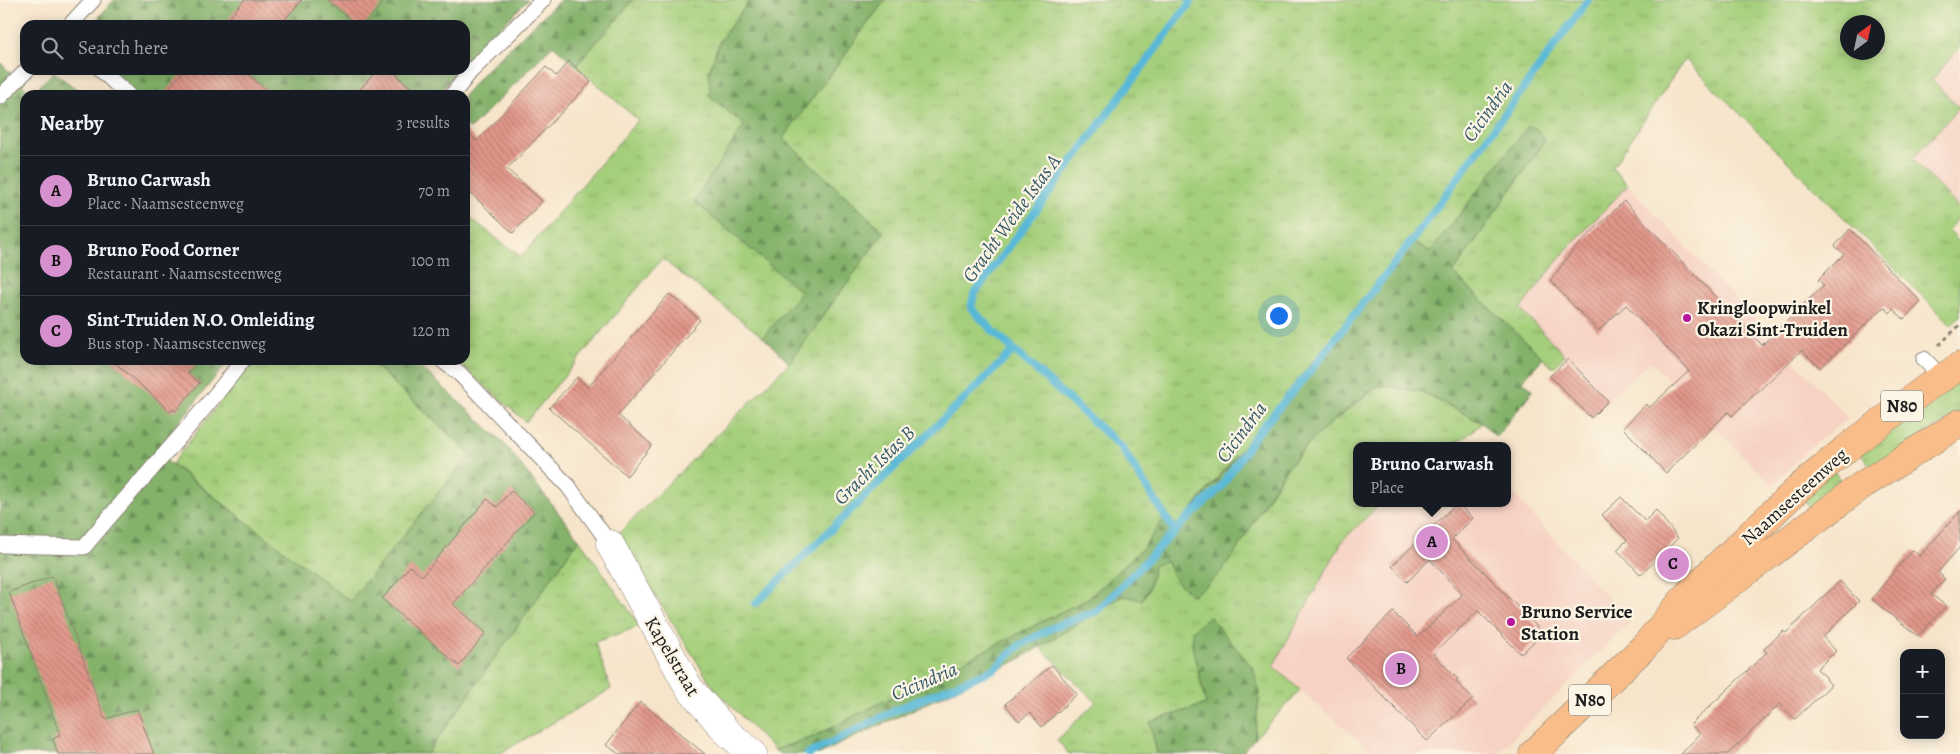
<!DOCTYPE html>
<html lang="en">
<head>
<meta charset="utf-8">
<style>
	body { margin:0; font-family:Alegreya,serif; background:#20242c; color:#f1f3f6 }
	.controls { position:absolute; right:15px; bottom:15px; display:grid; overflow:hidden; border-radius:10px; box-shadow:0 2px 12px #0003 }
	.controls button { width:45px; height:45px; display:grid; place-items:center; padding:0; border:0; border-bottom:1px solid #363941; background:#171b24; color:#f1f3f6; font:25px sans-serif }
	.compass { position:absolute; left:1840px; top:15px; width:45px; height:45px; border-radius:50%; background:#171b24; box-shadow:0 2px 12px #0003; rotate:33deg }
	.you { position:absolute; left:1278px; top:315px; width:18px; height:18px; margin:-12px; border:4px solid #fff; border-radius:50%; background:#1a73e8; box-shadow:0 0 0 8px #1a73e833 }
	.badge { display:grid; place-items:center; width:32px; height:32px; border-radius:50%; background:#d690ce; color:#111; font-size:16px; font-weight:700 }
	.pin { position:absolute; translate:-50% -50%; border:2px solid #fff; box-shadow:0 1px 5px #0006 }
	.popup { position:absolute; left:1353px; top:442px; width:158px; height:65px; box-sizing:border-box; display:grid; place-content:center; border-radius:10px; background:#171b24; filter:drop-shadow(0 1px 4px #0005); font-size:16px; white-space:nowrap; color:#9ea1a6 }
	.popup b { font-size:19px; color:#f1f3f6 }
	.popup::after { content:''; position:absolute; left:50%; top:100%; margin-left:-10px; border:10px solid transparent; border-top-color:#171b24 }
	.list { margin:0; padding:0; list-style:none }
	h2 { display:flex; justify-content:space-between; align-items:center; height:65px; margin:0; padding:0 20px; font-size:21px }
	h2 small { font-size:16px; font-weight:400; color:#9ea1a6 }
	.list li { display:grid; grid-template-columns:32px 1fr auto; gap:15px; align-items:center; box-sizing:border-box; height:70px; padding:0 20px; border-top:1px solid #363941 }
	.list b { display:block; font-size:19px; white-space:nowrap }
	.list p { margin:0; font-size:16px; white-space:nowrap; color:#9ea1a6 }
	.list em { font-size:16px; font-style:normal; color:#9ea1a6 }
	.icon { flex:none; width:28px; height:28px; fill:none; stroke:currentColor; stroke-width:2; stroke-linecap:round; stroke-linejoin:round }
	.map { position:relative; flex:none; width:1960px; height:754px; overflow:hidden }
	.search { position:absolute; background:#171b24; box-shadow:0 2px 12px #0003; left:20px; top:20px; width:450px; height:55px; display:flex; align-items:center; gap:12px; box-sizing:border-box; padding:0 18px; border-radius:15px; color:#9ea1a6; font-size:19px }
	.panel { position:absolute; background:#171b24; box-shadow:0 2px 12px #0003; left:20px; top:90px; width:450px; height:275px; border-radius:15px }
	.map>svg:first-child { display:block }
	.built { fill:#f6d2c4 }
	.grass { fill:url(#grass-tufts); stroke:#60764c; fill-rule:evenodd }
	.forest { fill:url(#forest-firs); stroke:#506744 }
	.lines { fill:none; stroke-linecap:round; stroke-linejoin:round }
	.stream { stroke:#59b8d7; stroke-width:8 }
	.building { fill:url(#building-back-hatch) }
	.service-casing { stroke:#8a8074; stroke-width:17 }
	.minor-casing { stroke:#8a8074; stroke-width:29 }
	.primary-casing { stroke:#8a8074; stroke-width:29 }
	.path { stroke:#8a8074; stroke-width:3; stroke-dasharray:4 4; stroke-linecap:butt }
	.service { stroke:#fff; stroke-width:15 }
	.minor { stroke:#fff; stroke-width:28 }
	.primary { stroke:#f9bd89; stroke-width:28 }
	.poi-dot { fill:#b5179e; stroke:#fcf5e5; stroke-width:2 }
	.labels { text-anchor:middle; stroke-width:4.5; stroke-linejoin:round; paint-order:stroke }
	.shield { fill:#fcf5e5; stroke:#5f5d58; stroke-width:1 }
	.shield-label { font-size:18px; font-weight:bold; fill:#1c1c1c }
	.poi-label { font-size:19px; font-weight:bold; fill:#1c1c1c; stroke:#fcf5e5; text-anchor:start }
	.street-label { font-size:19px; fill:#1c1c1c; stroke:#fcf5e5 }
	.water-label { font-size:20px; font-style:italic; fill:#345a67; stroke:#fcf5e5 }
</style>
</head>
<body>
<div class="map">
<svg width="1960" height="754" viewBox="0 0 1960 754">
	<defs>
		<pattern id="grass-tufts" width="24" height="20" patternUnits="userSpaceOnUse" patternTransform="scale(1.25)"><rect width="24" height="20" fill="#a5cf7b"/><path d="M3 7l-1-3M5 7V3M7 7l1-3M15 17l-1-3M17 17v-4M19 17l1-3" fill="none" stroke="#8db16a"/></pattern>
		<pattern id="forest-firs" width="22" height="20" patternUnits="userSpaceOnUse" patternTransform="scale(1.25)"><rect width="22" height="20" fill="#84b26b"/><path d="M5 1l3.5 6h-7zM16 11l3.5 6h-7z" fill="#6b9057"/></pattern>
		<pattern id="building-back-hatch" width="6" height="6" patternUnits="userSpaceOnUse" patternTransform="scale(1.25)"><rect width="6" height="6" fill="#e2978a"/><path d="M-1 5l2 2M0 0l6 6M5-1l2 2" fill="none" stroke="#b67a70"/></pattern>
	</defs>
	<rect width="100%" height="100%" fill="#fcf5e5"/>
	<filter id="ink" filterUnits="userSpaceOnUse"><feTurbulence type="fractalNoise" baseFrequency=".02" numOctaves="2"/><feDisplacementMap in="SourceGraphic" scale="10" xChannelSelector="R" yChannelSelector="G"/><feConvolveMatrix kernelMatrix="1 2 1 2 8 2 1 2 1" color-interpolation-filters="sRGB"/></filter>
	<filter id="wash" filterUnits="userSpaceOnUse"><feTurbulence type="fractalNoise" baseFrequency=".0096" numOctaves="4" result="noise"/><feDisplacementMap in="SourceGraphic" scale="20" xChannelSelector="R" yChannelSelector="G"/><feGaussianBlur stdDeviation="1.12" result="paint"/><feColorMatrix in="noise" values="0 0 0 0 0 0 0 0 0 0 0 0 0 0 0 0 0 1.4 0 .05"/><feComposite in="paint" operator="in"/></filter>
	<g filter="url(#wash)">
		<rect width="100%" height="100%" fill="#f7e5cb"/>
		<g class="built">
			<path d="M 1960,47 L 1960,209 L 1912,159 L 1959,108 L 1932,80 Z"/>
			<path d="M 1628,185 L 1848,418 L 1808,449 L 1773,486 L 1650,361 L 1608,401 L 1520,309 L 1567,249 Z"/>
			<path d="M 1507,487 L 1630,622 L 1497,754 L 1374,754 L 1273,666 L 1343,540 L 1381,503 L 1507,503 Z"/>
		</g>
		<g class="grass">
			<path d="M 633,0 L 750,0 L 719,42 L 710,96 L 745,125 L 694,201 L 802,292 L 763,337 L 662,259 L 526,422 L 456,360 L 465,360 L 465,214 L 521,257 L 638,120 L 576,66 Z"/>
			<path d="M 885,0 L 1960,0 L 1960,47 L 1932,80 L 1959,108 L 1912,159 L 1960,209 L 1960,215 L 1949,231 L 1960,243 L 1960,316 L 1951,325 L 1685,59 L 1612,168 L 1628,185 L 1567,249 L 1520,309 L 1565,355 L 1553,368 L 1453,273 L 1545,141 L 1528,127 L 1430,253 L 1410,239 L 1388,270 L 1178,526 L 1165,518 L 1143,548 L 1089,598 L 813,737 L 774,750 L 713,687 L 617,535 L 789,363 L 884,232 L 783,138 ZM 1848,22 L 1878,22 L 1878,52 L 1848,52 Z"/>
			<path d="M 253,360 L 369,360 L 470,454 L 350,602 L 172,464 Z"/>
			<path d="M 1960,374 L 1960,412 L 1872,468 L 1858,450 Z"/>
			<path d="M 1378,386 L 1420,391 L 1482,423 L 1463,439 L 1449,446 L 1357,446 L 1357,503 L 1381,503 L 1343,540 L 1273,666 L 1300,690 L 1254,739 L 1260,693 L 1193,650 L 1206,704 L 1150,722 L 1157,754 L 1069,754 L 1057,740 L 1096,702 L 1040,647 L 1123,596 L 1148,591 L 1154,566 L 1166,560 L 1175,580 L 1204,588 L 1225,566 L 1287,468 L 1321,431 Z"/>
			<path d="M 1833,470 L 1845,487 L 1815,508 L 1809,508 L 1804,501 Z"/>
			<path d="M 579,539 L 640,626 L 595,642 L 611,689 L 499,754 L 427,754 Z"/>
		</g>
		<g class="forest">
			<path d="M 114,0 L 528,0 L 465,62 L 465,25 L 92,25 Z"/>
			<path d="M 560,0 L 633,0 L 576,66 L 553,45 L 470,129 L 465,125 L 464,95 L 483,73 Z"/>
			<path d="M 750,0 L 885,0 L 783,138 L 884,232 L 789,363 L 763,337 L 801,292 L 694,201 L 744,125 L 710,96 L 709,72 L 719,42 Z"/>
			<path d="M 0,62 L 31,94 L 54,72 L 84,95 L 25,95 L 25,360 L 229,360 L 155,452 L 350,601 L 470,454 L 369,360 L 413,360 L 502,441 L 579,539 L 427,754 L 0,754 Z"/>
			<path d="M 96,70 L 458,70 L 438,95 L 128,95 Z"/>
			<path d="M 1528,126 L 1536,128 L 1545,141 L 1453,273 L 1543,358 L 1522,381 L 1533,390 L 1496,437 L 1482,423 L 1420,391 L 1378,386 C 1345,410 1312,436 1287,468 C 1257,506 1236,573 1192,595 L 1175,580 L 1166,561 L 1154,566 L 1148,591 L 1142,600 L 1123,596 L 1018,660 L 819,754 L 781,754 L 774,750 L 813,737 L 1089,598 L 1143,548 L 1165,517 L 1179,526 L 1388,270 L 1411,239 L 1430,252 Z"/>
			<path d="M 1209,616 L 1253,668 L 1260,693 L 1254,739 L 1241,754 L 1157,754 L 1150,722 L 1206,704 L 1193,650 L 1192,631 Z"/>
		</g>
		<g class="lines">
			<g class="stream">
				<path d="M 1175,532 L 1121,447 L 992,330 L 971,308 L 974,294 L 1192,0"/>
				<path d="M 756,603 L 1014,350"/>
				<path d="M 808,754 L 898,709 L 994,669 L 1020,645 L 1056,626 L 1097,611 L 1183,523 L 1221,487 L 1254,437 L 1311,370 L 1414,238 L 1588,0"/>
			</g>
		</g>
		<g id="blocks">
			<g class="building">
				<path d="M 244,0 L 302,0 L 280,25 L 223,25 Z"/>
				<path d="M 327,0 L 385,0 L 364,25 L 356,25 Z"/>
				<path d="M 569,61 L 591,82 L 507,169 L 542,201 L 513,233 L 465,188 L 465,129 L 477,141 L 546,67 L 556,76 Z"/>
				<path d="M 184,70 L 243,70 L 273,95 L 163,95 Z"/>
				<path d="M 377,70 L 391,70 L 419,95 L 355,95 Z"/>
				<path d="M 1624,201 L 1762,345 L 1824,285 L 1818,280 L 1844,254 L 1835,246 L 1850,229 L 1921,302 L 1904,319 L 1893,309 L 1890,313 L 1884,307 L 1820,368 L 1802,350 L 1732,416 L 1728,412 L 1666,473 L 1623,428 L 1646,404 L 1649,408 L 1689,371 L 1626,305 L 1598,331 L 1550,281 L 1574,249 Z"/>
				<path d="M 669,294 L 700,320 L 618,415 L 652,445 L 627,476 L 549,408 L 577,377 L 588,387 Z"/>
				<path d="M 1568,359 L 1608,401 L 1591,418 L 1550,376 Z"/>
				<path d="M 112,360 L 200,360 L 188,373 L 200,383 L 175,411 L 173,409 L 171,412 Z"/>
				<path d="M 511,491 L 534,512 L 453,604 L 486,633 L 459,666 L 382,599 L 410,566 L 422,576 L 487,499 L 497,507 Z"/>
				<path d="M 1621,497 L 1645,521 L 1656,510 L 1678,538 L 1641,575 L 1617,550 L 1627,540 L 1602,515 Z"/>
				<path d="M 1457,503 L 1473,518 L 1452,539 L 1543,633 L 1521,654 L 1478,611 L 1433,654 L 1458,679 L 1456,681 L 1473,699 L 1427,741 L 1346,658 L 1393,612 L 1418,637 L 1462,595 L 1430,559 L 1407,582 L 1392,566 Z"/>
				<path d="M 1960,511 L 1960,547 L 1938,572 L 1945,579 L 1931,594 L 1946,606 L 1918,636 L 1871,599 L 1913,550 L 1920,556 Z"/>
				<path d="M 53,576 L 105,719 L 137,709 L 154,754 L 58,754 L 53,739 L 60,735 L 9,592 Z"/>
				<path d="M 1840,581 L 1859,601 L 1823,637 L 1836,651 L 1817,669 L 1827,678 L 1826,679 L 1831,685 L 1795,719 L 1780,704 L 1728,754 L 1681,754 L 1700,734 L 1691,724 L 1767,652 L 1764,649 L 1783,631 L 1786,633 Z"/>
				<path d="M 1052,665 L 1077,694 L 1042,727 L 1030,713 L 1019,721 L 1005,704 Z"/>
				<path d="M 640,702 L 657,715 L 705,754 L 619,754 L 606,745 Z"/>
			</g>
		</g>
	</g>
	<g filter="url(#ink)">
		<use href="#blocks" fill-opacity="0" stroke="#8a8074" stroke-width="1"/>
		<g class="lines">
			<defs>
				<g id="service">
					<path d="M 70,25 L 93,0"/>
					<path d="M 101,70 L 128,95"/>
					<path d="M 452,95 L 470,72 L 543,0"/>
					<path d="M 0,97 L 27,70"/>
					<path d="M 1924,359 L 1941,377"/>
					<path d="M 442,360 L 460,374 L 568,486 L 610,544"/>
					<path d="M 0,545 L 84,547 C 136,484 194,425 243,360"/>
				</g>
				<path id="minor" d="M 610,544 L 689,688 L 728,733 L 753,754"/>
				<g id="primary">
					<path d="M 1674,626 L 1861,486 L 1960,423"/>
					<path d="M 1533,754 L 1646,645 L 1688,594 L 1800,487 L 1846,449 L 1925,389 L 1960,366"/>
				</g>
			</defs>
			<use href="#service" class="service-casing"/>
			<use href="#minor" class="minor-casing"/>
			<use href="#primary" class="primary-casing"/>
			<path class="path" d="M 1939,345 L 1960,325"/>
			<use href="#service" class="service"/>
			<use href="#minor" class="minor"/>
			<use href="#primary" class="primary"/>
		</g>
	</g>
	<g class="poi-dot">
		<circle cx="1687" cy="318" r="5"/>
		<circle cx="1511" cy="622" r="5"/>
	</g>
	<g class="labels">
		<g class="shield">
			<rect x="1881" y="390.5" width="42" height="31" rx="4"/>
			<rect x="1569" y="684.5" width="42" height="31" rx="4"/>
		</g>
		<g class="shield-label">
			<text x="1902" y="412">N80</text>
			<text x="1590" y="706">N80</text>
		</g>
		<g class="poi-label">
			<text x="1697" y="314">Kringloopwinkel<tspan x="1697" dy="22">Okazi Sint-Truiden</tspan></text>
			<text x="1521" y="618">Bruno Service<tspan x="1521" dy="22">Station</tspan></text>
		</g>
		<g class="street-label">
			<text transform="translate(1794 496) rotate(-42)" y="7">Naamsesteenweg</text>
			<text transform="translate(673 656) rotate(59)" y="7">Kapelstraat</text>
		</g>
		<g class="water-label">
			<text transform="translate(1487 111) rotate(-54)" y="7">Cicindria</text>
			<text transform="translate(1011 218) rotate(-54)" y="7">Gracht Weide Istas A</text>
			<text transform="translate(1241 432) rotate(-53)" y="7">Cicindria</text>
			<text transform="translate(874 465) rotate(-44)" y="7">Gracht Istas B</text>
			<text transform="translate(924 681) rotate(-23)" y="7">Cicindria</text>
		</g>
	</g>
</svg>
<div class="controls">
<button>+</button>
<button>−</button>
</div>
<svg class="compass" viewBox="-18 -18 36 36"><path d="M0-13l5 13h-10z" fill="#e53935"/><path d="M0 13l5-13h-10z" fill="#9ea1a6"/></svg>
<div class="you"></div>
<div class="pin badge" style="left:1432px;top:542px">A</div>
<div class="popup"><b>Bruno Carwash</b>Place</div>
<div class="pin badge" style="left:1401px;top:669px">B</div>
<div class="pin badge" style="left:1673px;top:564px">C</div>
<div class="search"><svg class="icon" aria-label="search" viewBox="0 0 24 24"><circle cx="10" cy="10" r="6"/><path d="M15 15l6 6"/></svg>Search here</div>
<section class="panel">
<h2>Nearby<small>3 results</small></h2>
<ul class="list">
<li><span class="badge">A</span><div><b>Bruno Carwash</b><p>Place · Naamsesteenweg</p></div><em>70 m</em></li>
<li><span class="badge">B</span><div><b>Bruno Food Corner</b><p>Restaurant · Naamsesteenweg</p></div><em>100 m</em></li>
<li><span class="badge">C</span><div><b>Sint-Truiden N.O. Omleiding</b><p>Bus stop · Naamsesteenweg</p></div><em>120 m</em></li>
</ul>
</section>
</div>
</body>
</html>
